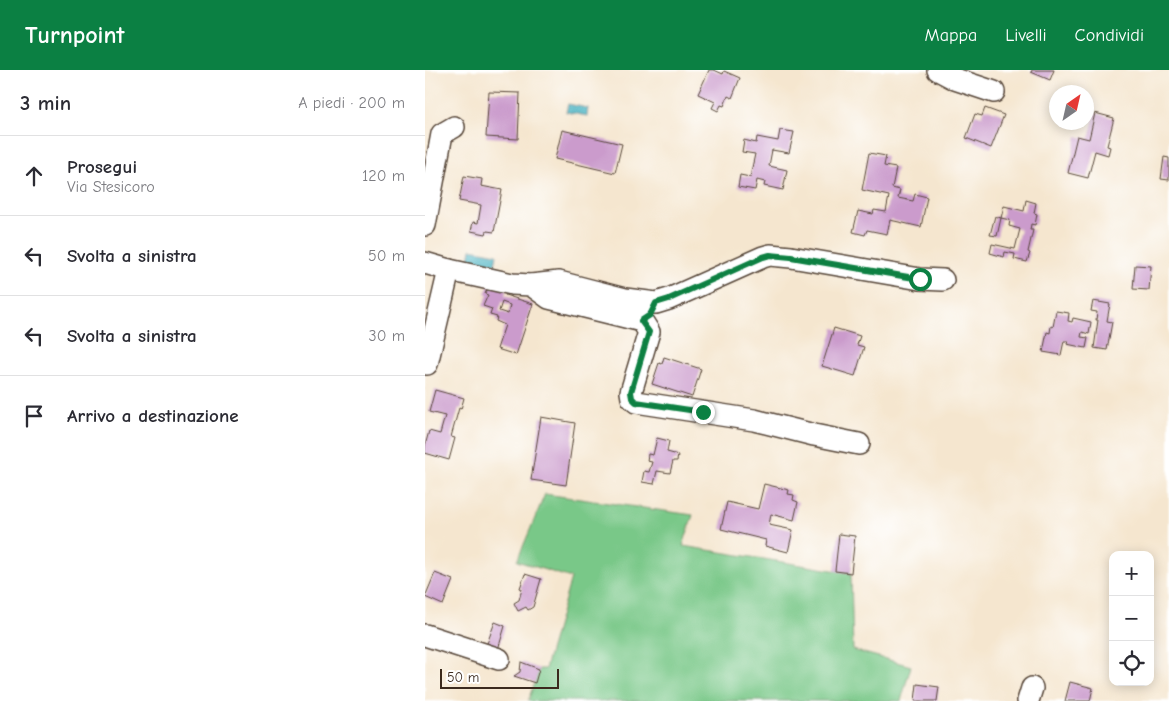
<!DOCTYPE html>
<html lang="it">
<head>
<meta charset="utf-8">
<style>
	body { margin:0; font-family:"Comic Neue",sans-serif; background:#f2f2f3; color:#2b2b33 }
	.controls { position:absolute; right:15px; bottom:15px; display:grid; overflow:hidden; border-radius:10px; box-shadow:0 2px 12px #0003 }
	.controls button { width:45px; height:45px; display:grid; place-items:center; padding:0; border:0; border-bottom:1px solid #e1e1e2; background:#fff; color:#2b2b33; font:25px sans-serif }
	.compass { position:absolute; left:624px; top:15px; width:45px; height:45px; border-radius:50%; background:#fff; box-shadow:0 2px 12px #0003; rotate:34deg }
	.scale { position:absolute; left:15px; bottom:12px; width:119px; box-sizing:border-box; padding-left:5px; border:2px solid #3b2a1e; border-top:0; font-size:14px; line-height:18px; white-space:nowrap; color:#3b2a1e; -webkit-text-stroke:4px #fff; paint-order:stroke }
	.stop { position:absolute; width:15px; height:15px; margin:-11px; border:4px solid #0b8043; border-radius:50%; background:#fff }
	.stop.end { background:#0b8043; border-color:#fff; box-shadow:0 1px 5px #0008 }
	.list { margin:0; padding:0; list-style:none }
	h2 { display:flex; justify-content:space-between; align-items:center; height:65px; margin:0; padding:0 20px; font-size:21px }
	h2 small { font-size:16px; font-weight:400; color:#7c7c81 }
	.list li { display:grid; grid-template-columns:32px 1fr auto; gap:15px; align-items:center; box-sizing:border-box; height:80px; padding:0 20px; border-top:1px solid #e1e1e2 }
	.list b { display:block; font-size:19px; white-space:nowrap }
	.list p { margin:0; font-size:16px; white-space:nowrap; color:#7c7c81 }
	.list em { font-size:16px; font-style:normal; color:#7c7c81 }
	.icon { flex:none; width:28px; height:28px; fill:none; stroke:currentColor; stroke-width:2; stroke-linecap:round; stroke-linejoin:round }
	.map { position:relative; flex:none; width:744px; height:631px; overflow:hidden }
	header { display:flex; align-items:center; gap:30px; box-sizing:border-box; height:70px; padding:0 25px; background:#0b8043; color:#fff }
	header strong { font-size:24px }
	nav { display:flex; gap:28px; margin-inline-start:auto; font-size:18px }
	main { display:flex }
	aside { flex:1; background:#fff }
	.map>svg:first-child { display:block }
	.green { fill:#79c888; stroke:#5a7953 }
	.water { fill:#40aebe; stroke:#3e6c6e }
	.building { fill:#cb9bcc; fill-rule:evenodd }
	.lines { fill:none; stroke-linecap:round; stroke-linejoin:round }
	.minor-casing { stroke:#574639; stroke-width:24 }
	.minor { stroke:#fff; stroke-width:21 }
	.route { stroke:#0b8043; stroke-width:6 }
</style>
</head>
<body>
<header>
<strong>Turnpoint</strong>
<nav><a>Mappa</a><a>Livelli</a><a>Condividi</a></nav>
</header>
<main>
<aside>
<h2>3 min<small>A piedi · 200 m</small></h2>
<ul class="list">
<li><svg class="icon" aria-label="ahead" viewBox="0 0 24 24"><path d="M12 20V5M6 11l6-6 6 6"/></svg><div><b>Prosegui</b><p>Via Stesicoro</p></div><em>120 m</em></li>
<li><svg class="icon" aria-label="left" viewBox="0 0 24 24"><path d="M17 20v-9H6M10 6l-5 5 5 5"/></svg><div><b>Svolta a sinistra</b></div><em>50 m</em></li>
<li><svg class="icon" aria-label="left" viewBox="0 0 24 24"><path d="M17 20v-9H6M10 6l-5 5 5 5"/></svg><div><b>Svolta a sinistra</b></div><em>30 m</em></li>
<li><svg class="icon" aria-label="arrive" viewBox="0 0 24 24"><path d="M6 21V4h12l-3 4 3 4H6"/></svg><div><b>Arrivo a destinazione</b></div></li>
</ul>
</aside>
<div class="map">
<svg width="744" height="631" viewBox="0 0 744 631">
	<rect width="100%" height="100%" fill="#fff"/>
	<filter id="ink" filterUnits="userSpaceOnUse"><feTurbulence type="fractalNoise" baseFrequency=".02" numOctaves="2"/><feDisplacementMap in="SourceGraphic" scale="10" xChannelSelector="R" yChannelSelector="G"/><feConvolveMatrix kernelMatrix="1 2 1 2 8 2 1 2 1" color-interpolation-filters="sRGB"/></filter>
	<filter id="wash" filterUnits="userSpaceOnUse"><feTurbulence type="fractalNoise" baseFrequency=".0096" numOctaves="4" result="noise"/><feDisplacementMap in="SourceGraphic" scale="20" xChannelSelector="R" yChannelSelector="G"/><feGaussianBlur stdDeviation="1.12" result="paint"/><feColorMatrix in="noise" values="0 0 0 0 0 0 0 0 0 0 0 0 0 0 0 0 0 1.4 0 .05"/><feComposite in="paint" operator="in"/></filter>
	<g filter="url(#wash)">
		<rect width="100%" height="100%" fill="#f5e6cf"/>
		<path class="green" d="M 120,424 L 268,445 L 258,476 L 426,503 L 428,580 L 486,596 L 476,631 L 103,631 L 114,599 L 120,599 L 146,508 L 92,491 Z"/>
		<g class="water">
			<path d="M 143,34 L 163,38 L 162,46 L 141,42 Z"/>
			<path d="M 46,179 L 72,184 L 70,195 L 44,190 Z"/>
		</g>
		<g id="blocks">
			<g class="building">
				<path d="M 284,0 L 289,0 L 298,4 L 299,1 L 315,8 L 307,28 L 303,26 L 299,36 L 296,35 L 293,41 L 287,38 L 290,32 L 273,24 Z"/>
				<path d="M 607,0 L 629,0 L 625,10 L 606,2 Z"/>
				<path d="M 64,22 L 95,23 L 93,69 L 61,67 Z"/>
				<path d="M 560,38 L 579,45 L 566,78 L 541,68 L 550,44 L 557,46 Z"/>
				<path d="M 670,43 L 689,48 L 682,76 L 685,77 L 683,85 L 670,81 L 663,108 L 643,103 L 652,66 L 664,69 Z"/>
				<path d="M 137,60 L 197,74 L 190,103 L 130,89 Z"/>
				<path d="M 355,60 L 369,62 L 364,83 L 347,80 L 344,96 L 362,100 L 358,120 L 339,116 L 340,112 L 332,110 L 330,120 L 313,117 L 315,105 L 325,107 L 330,84 L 317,82 L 319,70 L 331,73 L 332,67 L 353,71 Z"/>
				<path d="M 444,83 L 461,86 L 459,96 L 471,98 L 467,118 L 475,120 L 473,128 L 488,131 L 490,124 L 502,127 L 496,157 L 465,150 L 462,164 L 442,160 L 440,165 L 428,162 L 433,141 L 448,144 L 449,140 L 461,142 L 464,126 L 437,120 Z"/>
				<path d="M 739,87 L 744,88 L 744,110 L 736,109 Z"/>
				<path d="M 39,106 L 57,109 L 56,116 L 77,120 L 69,162 L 62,161 L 61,164 L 46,161 L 48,152 L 53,153 L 56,135 L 34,131 Z"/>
				<path d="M 601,130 L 611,133 L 609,143 L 612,144 L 610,155 L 606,154 L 605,160 L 608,160 L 603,182 L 605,183 L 602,192 L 589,189 L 590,184 L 580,182 L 579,187 L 565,183 L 567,174 L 590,179 L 595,159 L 584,156 L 585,150 L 576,148 L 572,166 L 565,165 L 570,146 L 576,148 L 579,136 L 599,141 Z"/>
				<path d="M 710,195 L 726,196 L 724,220 L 708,219 Z"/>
				<path d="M 64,215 L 82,219 L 80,225 L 108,234 L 91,285 L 72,279 L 80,255 L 71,251 L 72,247 L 65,245 L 67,239 L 58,236 L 63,225 L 60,224 ZM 77,232 L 85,235 L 83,244 L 74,241 Z"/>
				<path d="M 668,231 L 685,234 L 682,251 L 687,252 L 682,280 L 669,278 L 673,250 L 671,250 L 672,242 L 666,241 Z"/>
				<path d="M 631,241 L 644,243 L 643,251 L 647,252 L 648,248 L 666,252 L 664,264 L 657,262 L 656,267 L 663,268 L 661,278 L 642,274 L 643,271 L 639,271 L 636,285 L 618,282 L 622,262 L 625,263 L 626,256 L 628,257 Z"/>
				<path d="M 409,258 L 435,266 L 432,275 L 439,277 L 430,306 L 397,296 Z"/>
				<path d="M 239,287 L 276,299 L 267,327 L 227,314 L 234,293 L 237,294 Z"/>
				<path d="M 10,320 L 39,328 L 36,339 L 34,338 L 26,367 L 30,368 L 24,390 L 0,383 L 0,376 L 4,361 L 15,364 L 20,346 L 4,342 Z"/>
				<path d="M 116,347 L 150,353 L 141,415 L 106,410 Z"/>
				<path d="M 232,368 L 244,371 L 242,382 L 253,385 L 252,391 L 248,391 L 245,403 L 232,401 L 229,414 L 217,412 L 219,401 L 224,402 L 227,392 L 222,391 L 223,384 L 228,385 Z"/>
				<path d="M 339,414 L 364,420 L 363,424 L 369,425 L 368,430 L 373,432 L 369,450 L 346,444 L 344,455 L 368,460 L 363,482 L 340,476 L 341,470 L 296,459 L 302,432 L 333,439 Z"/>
				<path d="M 414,464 L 430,466 L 426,503 L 410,501 Z"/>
				<path d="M 10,503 L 28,510 L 18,535 L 0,527 Z"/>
				<path d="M 100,504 L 116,509 L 108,537 L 103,540 L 101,537 L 93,541 L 89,533 L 94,530 L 97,519 L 95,518 Z"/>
				<path d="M 70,552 L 80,556 L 72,583 L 60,579 Z"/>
				<path d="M 96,592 L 114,599 L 110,613 L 89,606 L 95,602 Z"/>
				<path d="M 645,612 L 668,618 L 665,631 L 640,631 Z"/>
				<path d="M 492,614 L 514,617 L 512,631 L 490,631 Z"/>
			</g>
		</g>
	</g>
	<g filter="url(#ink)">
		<use href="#blocks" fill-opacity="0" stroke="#574639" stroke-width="1"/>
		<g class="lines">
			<defs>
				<g id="minor">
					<path d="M 513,0 L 530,9 L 569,22"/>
					<path d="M 0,155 L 17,64 L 29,57"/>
					<path d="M 0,193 L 24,200 L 87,214 L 106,215 L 134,212 L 200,229 L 231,233 L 244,229 L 338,187 L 345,185 L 366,187 L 495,209 L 518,210"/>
					<path d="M 106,215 L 124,228 L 217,251 L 224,262 L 206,322 L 207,328 L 211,332 L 329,350 L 389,365 L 434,374"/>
					<path d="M 2,294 L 24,200"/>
					<path d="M 0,565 L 74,589"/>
					<path d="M 603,631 L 607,618"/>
				</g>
			</defs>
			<use href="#minor" class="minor-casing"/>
			<use href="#minor" class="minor"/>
		</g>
	</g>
	<g class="lines" filter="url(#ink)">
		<path class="route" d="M 278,342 L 211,332 L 207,328 L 206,322 L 224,262 L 216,251 L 225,245 L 231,233 L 244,229 L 338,187 L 345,185 L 366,187 L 495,209"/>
	</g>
</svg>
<div class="controls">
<button>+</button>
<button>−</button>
<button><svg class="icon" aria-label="locate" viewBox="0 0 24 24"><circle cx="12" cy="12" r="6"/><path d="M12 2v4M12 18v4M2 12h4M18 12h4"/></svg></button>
</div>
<svg class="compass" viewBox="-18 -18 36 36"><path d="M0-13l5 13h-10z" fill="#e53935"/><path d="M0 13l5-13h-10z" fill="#7c7c81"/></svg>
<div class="scale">50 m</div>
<div class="stop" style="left:495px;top:209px"></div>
<div class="stop end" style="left:278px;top:342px"></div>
</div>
</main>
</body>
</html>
